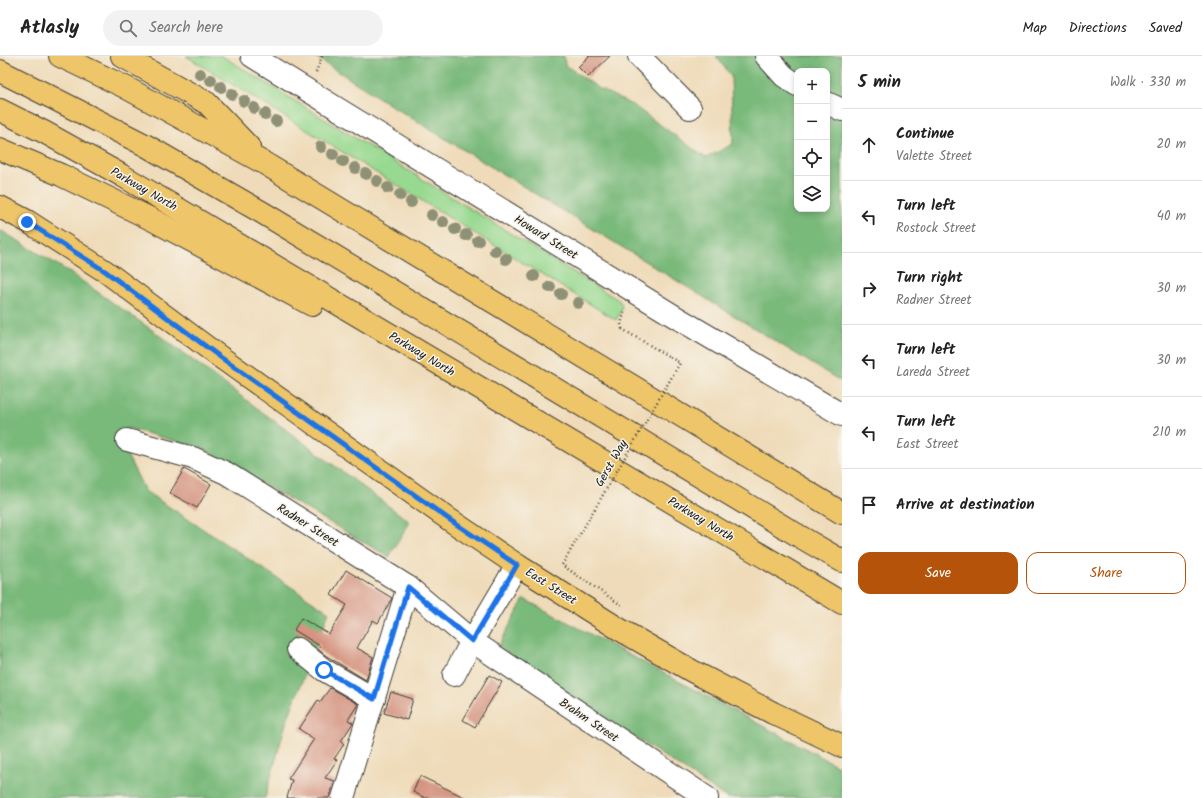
<!DOCTYPE html>
<html lang="en">
<head>
<meta charset="utf-8">
<style>
	body { margin:0; font-family:Kalam,sans-serif; background:#f2f2f2; color:#222 }
	.controls { position:absolute; right:12px; top:12px; display:grid; overflow:hidden; border-radius:8px; box-shadow:0 2px 6px #0003 }
	.controls button { width:36px; height:36px; display:grid; place-items:center; padding:0; border:0; border-bottom:1px solid #e0e0e0; background:#fff; color:#222; font:20px sans-serif }
	.stop { position:absolute; width:12px; height:12px; margin:-9px; border:3px solid #1a73e8; border-radius:50%; background:#fff }
	.stop.end { background:#1a73e8; border-color:#fff; box-shadow:0 1px 4px #0008 }
	.list { margin:0; padding:0; list-style:none }
	h2 { display:flex; justify-content:space-between; align-items:center; height:52px; margin:0; padding:0 16px; font-size:17px }
	h2 small { font-size:13px; font-weight:400; color:#767676 }
	.list li { display:grid; grid-template-columns:26px 1fr auto; gap:12px; align-items:center; box-sizing:border-box; height:72px; padding:0 16px; border-top:1px solid #e0e0e0 }
	.list b { display:block; font-size:15px; white-space:nowrap }
	.list p { margin:0; font-size:13px; white-space:nowrap; color:#767676 }
	.list em { font-size:13px; font-style:normal; color:#767676 }
	.actions { display:flex; gap:8px; padding:12px 16px }
	.actions a { flex:1; padding:9px 0; border:1px solid #b45309; border-radius:12px; text-align:center; font-size:14px; color:#b45309 }
	.actions .main { background:#b45309; color:#fff }
	.icon { flex:none; width:22px; height:22px; fill:none; stroke:currentColor; stroke-width:2; stroke-linecap:round; stroke-linejoin:round }
	.map { position:relative; flex:none; width:842px; height:742px; overflow:hidden }
	header { display:flex; align-items:center; gap:24px; box-sizing:border-box; height:56px; padding:0 20px; background:#fff; border-bottom:1px solid #e0e0e0 }
	header strong { font-size:19px }
	nav { display:flex; gap:22px; margin-inline-start:auto; font-size:14px }
	.search { width:280px; height:36px; background:#f2f2f2; display:flex; align-items:center; gap:10px; box-sizing:border-box; padding:0 14px; border-radius:22px; color:#767676; font-size:15px }
	main { display:flex }
	aside { flex:1; background:#fff }
	.map>svg:first-child { display:block }
	.green { fill:#97d990; stroke:#5a7a56 }
	.forest { fill:#79b97a; stroke:#4a6a4b; fill-rule:evenodd }
	.building { fill:#d59482 }
	.lines { fill:none; stroke-linecap:round; stroke-linejoin:round }
	.minor-casing { stroke:#3c3934; stroke-width:24 }
	.major-casing { stroke:#3c3934; stroke-width:24 }
	.highway-casing { stroke:#3c3934; stroke-width:24 }
	.path { stroke:#3c3934; stroke-width:2.5; stroke-dasharray:1 3; stroke-linecap:butt }
	.minor { stroke:#fff; stroke-width:22 }
	.major { stroke:#eec569; stroke-width:22 }
	.highway { stroke:#eec569; stroke-width:22 }
	.path-bridge { stroke:#3c3934; stroke-width:2.5; stroke-dasharray:1 3; stroke-linecap:butt }
	.tree { fill:#8f9176 }
	.route { stroke:#1a73e8; stroke-width:5 }
	.labels { text-anchor:middle; stroke-width:3; stroke-linejoin:round; paint-order:stroke }
	.street-label { font-size:12px; fill:#1c1c1c; stroke:#f7f3e8 }
</style>
</head>
<body>
<header>
<strong>Atlasly</strong>
<div class="search"><svg class="icon" aria-label="search" viewBox="0 0 24 24"><circle cx="10" cy="10" r="6"/><path d="M15 15l6 6"/></svg>Search here</div>
<nav><a>Map</a><a>Directions</a><a>Saved</a></nav>
</header>
<main>
<div class="map">
<svg width="842" height="742" viewBox="0 0 842 742">
	<rect width="100%" height="100%" fill="#f7f3e8"/>
	<filter id="ink" filterUnits="userSpaceOnUse"><feTurbulence type="fractalNoise" baseFrequency=".025" numOctaves="2"/><feDisplacementMap in="SourceGraphic" scale="8" xChannelSelector="R" yChannelSelector="G"/><feConvolveMatrix kernelMatrix="1 2 1 2 8 2 1 2 1" color-interpolation-filters="sRGB"/></filter>
	<filter id="wash" filterUnits="userSpaceOnUse"><feTurbulence type="fractalNoise" baseFrequency=".012" numOctaves="4" result="noise"/><feDisplacementMap in="SourceGraphic" scale="16" xChannelSelector="R" yChannelSelector="G"/><feGaussianBlur stdDeviation="0.9" result="paint"/><feColorMatrix in="noise" values="0 0 0 0 0 0 0 0 0 0 0 0 0 0 0 0 0 1.4 0 .05"/><feComposite in="paint" operator="in"/></filter>
	<g filter="url(#wash)">
		<rect width="100%" height="100%" fill="#efdbb9"/>
		<path class="green" d="M 186,0 L 222,0 L 620,245 C 624,252 620,257 616,264 Z"/>
		<g class="forest">
			<path d="M 314,0 L 564,0 L 565,9 L 600,33 L 634,50 L 706,102 L 733,88 L 731,20 L 716,0 L 842,0 L 842,326 L 392,50 ZM 797,15 L 827,15 L 827,153 L 797,153 Z"/>
			<path d="M 0,174 L 66,214 L 152,274 L 410,466 L 389,501 L 202,392 L 127,372 L 126,397 L 145,435 L 329,556 L 286,667 L 265,742 L 0,742 Z"/>
			<path d="M 524,543 L 842,712 L 842,742 L 727,742 L 498,591 Z"/>
		</g>
		<g id="blocks">
			<g class="building">
				<path d="M 589,0 L 610,0 L 588,21 L 578,11 Z"/>
				<path d="M 184,413 L 211,428 L 197,452 L 170,437 Z"/>
				<path d="M 346,514 L 392,542 L 378,567 L 373,564 L 357,592 L 373,601 L 366,624 L 325,599 L 318,593 L 320,590 L 294,574 L 301,562 L 329,578 L 347,549 L 331,539 Z"/>
				<path d="M 489,619 L 502,626 L 475,671 L 463,664 Z"/>
				<path d="M 330,632 L 358,648 L 348,664 L 353,667 L 341,685 L 344,688 L 334,703 L 337,704 L 325,722 L 335,725 L 329,742 L 287,742 L 292,724 L 288,723 L 314,683 L 299,673 L 318,644 L 320,646 Z"/>
				<path d="M 391,636 L 413,643 L 407,664 L 384,657 Z"/>
				<path d="M 420,720 L 466,742 L 425,742 L 413,736 Z"/>
			</g>
		</g>
	</g>
	<g filter="url(#ink)">
		<use href="#blocks" fill-opacity="0" stroke="#3c3934" stroke-width="1"/>
		<g class="lines">
			<defs>
				<g id="minor">
					<path d="M 252,0 L 674,260 L 842,359"/>
					<path d="M 639,0 L 690,52"/>
					<path d="M 766,0 L 784,20 L 797,29"/>
					<path d="M 827,47 L 842,54"/>
					<path d="M 127,384 L 193,402 L 226,417 L 408,531 L 472,585 L 707,742"/>
					<path d="M 298,593 L 324,614 L 374,643"/>
					<path d="M 454,619 L 472,585 L 517,509"/>
					<path d="M 343,742 L 408,531"/>
				</g>
				<path id="major" d="M 0,151 L 27,165 L 105,215 L 216,298 L 450,464 L 517,509 L 619,573 L 692,615 L 773,657 L 842,690"/>
				<g id="highway">
					<path d="M 60,0 L 125,31 L 264,107 L 842,457"/>
					<path d="M 122,0 L 207,47 L 249,91"/>
					<path d="M 0,15 L 145,89 L 263,157 L 799,480 L 842,505"/>
					<path d="M 0,54 L 44,76 L 123,120 L 842,547"/>
					<path d="M 0,93 L 61,119 L 151,163 L 312,249"/>
				</g>
			</defs>
			<use href="#minor" class="minor-casing"/>
			<use href="#major" class="major-casing"/>
			<use href="#highway" class="highway-casing"/>
			<g class="path">
				<path d="M 316,16 L 322,0"/>
				<path d="M 622,273 L 621,268 L 625,254"/>
			</g>
			<use href="#minor" class="minor"/>
			<use href="#major" class="major"/>
			<use href="#highway" class="highway"/>
			<path class="path-bridge" d="M 622,273 L 680,307 L 562,509 L 624,551"/>
		</g>
		<g class="tree">
			<circle cx="200" cy="18" r="6"/>
			<circle cx="211" cy="24" r="6"/>
			<circle cx="221" cy="31" r="6"/>
			<circle cx="232" cy="38" r="6"/>
			<circle cx="244" cy="45" r="6"/>
			<circle cx="254" cy="52" r="6"/>
			<circle cx="265" cy="58" r="6"/>
			<circle cx="276" cy="65" r="6"/>
			<circle cx="321" cy="91" r="6"/>
			<circle cx="333" cy="98" r="6"/>
			<circle cx="343" cy="105" r="6"/>
			<circle cx="355" cy="112" r="6"/>
			<circle cx="366" cy="118" r="6"/>
			<circle cx="377" cy="125" r="6"/>
			<circle cx="388" cy="132" r="6"/>
			<circle cx="400" cy="139" r="6"/>
			<circle cx="411" cy="146" r="6"/>
			<circle cx="432" cy="159" r="6"/>
			<circle cx="443" cy="166" r="6"/>
			<circle cx="455" cy="173" r="6"/>
			<circle cx="466" cy="179" r="6"/>
			<circle cx="478" cy="185" r="6"/>
			<circle cx="495" cy="195" r="6"/>
			<circle cx="506" cy="203" r="6"/>
			<circle cx="534" cy="220" r="6"/>
			<circle cx="550" cy="231" r="6"/>
			<circle cx="561" cy="238" r="6"/>
			<circle cx="578" cy="247" r="6"/>
		</g>
	</g>
	<g class="lines" filter="url(#ink)">
		<path class="route" d="M 27,166 L 105,215 L 216,298 L 450,464 L 517,509 L 472,585 L 408,531 L 374,643 L 324,614"/>
	</g>
	<g class="labels">
		<g class="street-label">
			<text transform="translate(144 133) rotate(30)" y="4">Parkway North</text>
			<text transform="translate(546 181) rotate(32)" y="4">Howard Street</text>
			<text transform="translate(422 298) rotate(31)" y="4">Parkway North</text>
			<text transform="translate(611 407) rotate(-60)" y="4">Gerst Way</text>
			<text transform="translate(701 463) rotate(31)" y="4">Parkway North</text>
			<text transform="translate(308 469) rotate(32)" y="4">Radner Street</text>
			<text transform="translate(551 530) rotate(32)" y="4">East Street</text>
			<text transform="translate(589 664) rotate(34)" y="4">Brahm Street</text>
		</g>
	</g>
</svg>
<div class="controls">
<button>+</button>
<button>−</button>
<button><svg class="icon" aria-label="locate" viewBox="0 0 24 24"><circle cx="12" cy="12" r="6"/><path d="M12 2v4M12 18v4M2 12h4M18 12h4"/></svg></button>
<button><svg class="icon" aria-label="layers" viewBox="0 0 24 24"><path d="M12 4l9 5-9 5-9-5zM3 14l9 5 9-5"/></svg></button>
</div>
<div class="stop" style="left:324px;top:614px"></div>
<div class="stop end" style="left:27px;top:166px"></div>
</div>
<aside>
<h2>5 min<small>Walk · 330 m</small></h2>
<ul class="list">
<li><svg class="icon" aria-label="ahead" viewBox="0 0 24 24"><path d="M12 20V5M6 11l6-6 6 6"/></svg><div><b>Continue</b><p>Valette Street</p></div><em>20 m</em></li>
<li><svg class="icon" aria-label="left" viewBox="0 0 24 24"><path d="M17 20v-9H6M10 6l-5 5 5 5"/></svg><div><b>Turn left</b><p>Rostock Street</p></div><em>40 m</em></li>
<li><svg class="icon" aria-label="right" viewBox="0 0 24 24"><path d="M7 20v-9h11M14 6l5 5-5 5"/></svg><div><b>Turn right</b><p>Radner Street</p></div><em>30 m</em></li>
<li><svg class="icon" aria-label="left" viewBox="0 0 24 24"><path d="M17 20v-9H6M10 6l-5 5 5 5"/></svg><div><b>Turn left</b><p>Lareda Street</p></div><em>30 m</em></li>
<li><svg class="icon" aria-label="left" viewBox="0 0 24 24"><path d="M17 20v-9H6M10 6l-5 5 5 5"/></svg><div><b>Turn left</b><p>East Street</p></div><em>210 m</em></li>
<li><svg class="icon" aria-label="arrive" viewBox="0 0 24 24"><path d="M6 21V4h12l-3 4 3 4H6"/></svg><div><b>Arrive at destination</b></div></li>
</ul>
<div class="actions"><a class="main">Save</a><a>Share</a></div>
</aside>
</main>
</body>
</html>
